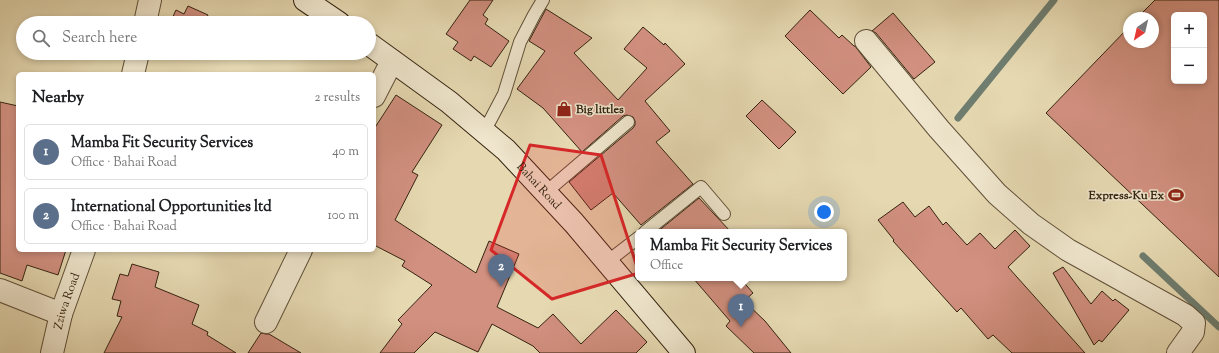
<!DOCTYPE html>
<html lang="en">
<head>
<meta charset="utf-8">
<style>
	body { margin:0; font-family:"Sorts Mill Goudy",serif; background:#f6f6f6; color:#202124 }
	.controls { position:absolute; right:12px; top:12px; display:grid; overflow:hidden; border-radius:6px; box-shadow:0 2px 6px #0003 }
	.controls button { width:36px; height:36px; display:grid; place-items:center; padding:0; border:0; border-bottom:1px solid #e0e0e0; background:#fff; color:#202124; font:20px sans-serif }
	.compass { position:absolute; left:1123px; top:12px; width:36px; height:36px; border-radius:50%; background:#fff; box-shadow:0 2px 6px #0003; rotate:214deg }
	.you { position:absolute; left:824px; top:212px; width:14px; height:14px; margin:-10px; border:3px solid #fff; border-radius:50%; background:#1a73e8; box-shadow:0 0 0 6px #1a73e833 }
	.badge { display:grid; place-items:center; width:26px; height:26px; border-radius:50%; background:#2563eb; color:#fff; font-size:13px; font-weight:700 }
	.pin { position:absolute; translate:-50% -33px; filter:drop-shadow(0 1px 2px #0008) }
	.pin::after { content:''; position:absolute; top:21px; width:14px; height:12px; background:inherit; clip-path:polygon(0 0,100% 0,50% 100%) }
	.popup { position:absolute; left:635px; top:229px; width:212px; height:52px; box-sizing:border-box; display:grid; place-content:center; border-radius:6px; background:#fff; filter:drop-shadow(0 1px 3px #0005); font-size:13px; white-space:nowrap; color:#757577 }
	.popup b { font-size:15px; color:#202124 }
	.popup::after { content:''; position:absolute; left:50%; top:100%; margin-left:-8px; border:8px solid transparent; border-top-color:#fff }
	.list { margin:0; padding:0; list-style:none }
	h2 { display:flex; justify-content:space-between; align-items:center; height:52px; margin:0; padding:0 16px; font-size:17px }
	h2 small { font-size:13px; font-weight:400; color:#757577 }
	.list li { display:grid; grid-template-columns:26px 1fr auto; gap:12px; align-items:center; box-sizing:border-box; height:56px; margin:0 8px 8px; padding:0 8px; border:1px solid #e0e0e0; border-radius:6px }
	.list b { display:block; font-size:15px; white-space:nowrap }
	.list p { margin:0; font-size:13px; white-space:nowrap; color:#757577 }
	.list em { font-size:13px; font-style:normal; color:#757577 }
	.icon { flex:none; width:22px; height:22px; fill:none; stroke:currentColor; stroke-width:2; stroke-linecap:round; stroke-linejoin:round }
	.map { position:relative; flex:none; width:1219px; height:353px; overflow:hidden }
	.search { position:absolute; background:#fff; box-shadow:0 2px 6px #0003; left:16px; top:16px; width:360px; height:44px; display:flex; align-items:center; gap:10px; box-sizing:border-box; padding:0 14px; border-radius:22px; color:#757577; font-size:15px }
	.panel { position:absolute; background:#fff; box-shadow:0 2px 6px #0003; left:16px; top:72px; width:360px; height:180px; border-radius:6px }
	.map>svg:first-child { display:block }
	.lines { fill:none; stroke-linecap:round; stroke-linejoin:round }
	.stream { stroke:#6f7e70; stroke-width:7 }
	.building { fill:#d29080; stroke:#342310; fill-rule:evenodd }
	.lane-casing { stroke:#605038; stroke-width:14 }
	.street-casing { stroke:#605038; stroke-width:24 }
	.secondary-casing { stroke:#342310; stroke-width:24 }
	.lane { stroke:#efe6cd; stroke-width:12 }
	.street { stroke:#efe6cd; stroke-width:22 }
	.secondary { stroke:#efe6cd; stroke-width:22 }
	.marked { fill:#d62828; fill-opacity:0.2; stroke:#d62828; stroke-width:3; stroke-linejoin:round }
	.labels { text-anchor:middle; stroke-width:3; stroke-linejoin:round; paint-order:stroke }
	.poi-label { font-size:12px; font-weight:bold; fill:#342310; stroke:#efe6cd; text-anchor:start }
	.street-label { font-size:12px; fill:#342310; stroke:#efe6cd }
</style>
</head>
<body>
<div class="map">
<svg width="1219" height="353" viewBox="0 0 1219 353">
	<rect width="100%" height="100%" fill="#e6d9b2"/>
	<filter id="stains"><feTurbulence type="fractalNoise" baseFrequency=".005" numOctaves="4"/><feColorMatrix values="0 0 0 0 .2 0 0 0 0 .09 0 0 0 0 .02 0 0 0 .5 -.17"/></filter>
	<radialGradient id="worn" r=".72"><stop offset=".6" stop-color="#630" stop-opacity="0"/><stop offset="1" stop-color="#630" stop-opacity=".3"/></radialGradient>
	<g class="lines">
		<g class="stream">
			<path d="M 958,118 L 1054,0"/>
			<path d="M 1143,256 L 1219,327"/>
		</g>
	</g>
	<g class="building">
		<path d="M 470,0 L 493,0 L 483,15 L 488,19 L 485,24 L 509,41 L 491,67 L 474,56 L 471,61 L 453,49 L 458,42 L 446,34 Z"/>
		<path d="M 1155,0 L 1219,0 L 1219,277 L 1046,113 L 1129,27 L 1129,42 L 1153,42 L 1153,18 L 1137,18 ZM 1174,15 L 1204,15 L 1204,81 L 1174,81 Z"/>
		<path d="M 188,6 L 208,15 L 204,23 L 170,23 L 176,10 L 184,14 Z"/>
		<path d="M 546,9 L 592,38 L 574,53 L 618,100 L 647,68 L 624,49 L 643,27 L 664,45 L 665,43 L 685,64 L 645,101 L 670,131 L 656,142 L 693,184 L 641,225 L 613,193 L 591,210 L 569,182 L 633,128 L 635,125 L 635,121 L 633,117 L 627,115 L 623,116 L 582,152 L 543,108 L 517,89 L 545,51 L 529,41 Z"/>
		<path d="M 810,10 L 839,38 L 842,35 L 854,46 L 855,46 L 871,67 L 843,94 L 785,36 Z"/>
		<path d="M 893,13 L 935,62 L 914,79 L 876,33 L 872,31 Z"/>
		<path d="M 396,95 L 442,125 L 412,172 L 418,175 L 395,220 L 476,273 L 489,241 L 519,254 L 497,307 L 538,328 L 553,314 L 581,344 L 616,310 L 647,342 L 636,353 L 540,353 L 533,346 L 492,324 L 478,352 L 435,332 L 414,353 L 380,353 L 402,324 L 398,320 L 432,285 L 402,266 L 405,261 L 374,245 L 374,129 Z"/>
		<path d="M 762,100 L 796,132 L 779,149 L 746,116 Z"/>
		<path d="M 0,102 L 18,106 L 18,250 L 66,250 L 58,275 L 27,265 L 22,281 L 0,273 Z"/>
		<path d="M 699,198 L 731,232 L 657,232 Z"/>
		<path d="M 903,202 L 915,217 L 929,206 L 943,225 L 946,222 L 967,245 L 980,233 L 995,249 L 1015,230 L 1030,246 L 1008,267 L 1085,353 L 1012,353 L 993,335 L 988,339 L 961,308 L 957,312 L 893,241 L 894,240 L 878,220 Z"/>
		<path d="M 132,264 L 159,272 L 155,287 L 199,305 L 192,324 L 208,332 L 207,335 L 236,353 L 104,353 L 122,317 L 117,316 L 121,301 L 112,299 L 120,274 L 128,276 Z"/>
		<path d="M 1063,267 L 1091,304 L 1102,291 L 1113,301 L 1115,299 L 1129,310 L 1102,342 L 1099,340 L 1094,345 L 1053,273 Z"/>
		<path d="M 693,278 L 740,278 L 753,293 L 744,301 L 765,321 L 791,353 L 754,353 L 726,326 L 730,321 Z"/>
		<path d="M 261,333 L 266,334 L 269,334 L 301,353 L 248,353 Z"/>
	</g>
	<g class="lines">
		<defs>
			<g id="lane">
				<path d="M 484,132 L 504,94 L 520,42 L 534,15 L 543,0"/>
				<path d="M 545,193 L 628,122"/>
				<path d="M 645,232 L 701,187 L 724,214"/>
				<path d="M 607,262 L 638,238"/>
			</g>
			<g id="street">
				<path d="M 145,23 L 150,0"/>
				<path d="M 866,41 L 939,129 L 997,194 L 1031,224 L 1068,250 L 1185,315 L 1194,323 L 1193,332 L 1178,353"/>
				<path d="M 133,74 L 138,53"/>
				<path d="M 374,96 L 392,61"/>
				<path d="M 0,290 L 61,314"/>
				<path d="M 266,322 L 301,250"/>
				<path id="s1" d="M 52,353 L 61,314 L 84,250"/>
			</g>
			<g id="secondary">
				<path d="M 305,0 L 339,23"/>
				<path id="s2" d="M 369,44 L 449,102 L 506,150 L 574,223 L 684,353"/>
			</g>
		</defs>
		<use href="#lane" class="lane-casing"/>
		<use href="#street" class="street-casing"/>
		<use href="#secondary" class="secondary-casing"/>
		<use href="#lane" class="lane"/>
		<use href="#street" class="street"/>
		<use href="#secondary" class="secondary"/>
	</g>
	<path class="marked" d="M 530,145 L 601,155 L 639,273 L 552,299 L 491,250 Z"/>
	<defs>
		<symbol id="shop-bare" viewBox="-9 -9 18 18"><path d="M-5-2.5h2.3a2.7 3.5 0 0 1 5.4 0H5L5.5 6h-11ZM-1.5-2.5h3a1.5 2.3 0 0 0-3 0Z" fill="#8f2418" stroke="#efe6cd" stroke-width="2.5" paint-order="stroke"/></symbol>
		<symbol id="stadium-bare" viewBox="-9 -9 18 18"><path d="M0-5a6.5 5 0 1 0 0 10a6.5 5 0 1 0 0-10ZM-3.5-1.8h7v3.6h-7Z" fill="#8f2418" stroke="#efe6cd" stroke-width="2.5" paint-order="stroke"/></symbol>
	</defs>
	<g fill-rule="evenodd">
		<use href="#shop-bare" x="553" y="98" width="22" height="22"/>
		<use href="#stadium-bare" x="1165" y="184" width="22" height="22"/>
	</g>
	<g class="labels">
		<g class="poi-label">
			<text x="576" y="113">Big littles</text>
			<text x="1164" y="199" text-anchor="end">Express-Ku Ex</text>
		</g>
		<g class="street-label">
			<text dy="4" stroke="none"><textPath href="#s2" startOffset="222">Bahai Road</textPath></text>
			<text dy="4" stroke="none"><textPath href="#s1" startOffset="54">Zziwa Road</textPath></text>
		</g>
	</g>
	<rect width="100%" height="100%" filter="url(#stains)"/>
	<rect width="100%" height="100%" fill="url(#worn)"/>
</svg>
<div class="controls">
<button>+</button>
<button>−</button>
</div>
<svg class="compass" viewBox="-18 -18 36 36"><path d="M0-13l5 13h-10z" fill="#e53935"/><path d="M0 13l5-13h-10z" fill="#757577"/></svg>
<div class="you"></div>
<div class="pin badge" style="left:741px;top:327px;background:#5c6f8a">1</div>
<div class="popup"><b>Mamba Fit Security Services</b>Office</div>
<div class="pin badge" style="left:501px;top:287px;background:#5c6f8a">2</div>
<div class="search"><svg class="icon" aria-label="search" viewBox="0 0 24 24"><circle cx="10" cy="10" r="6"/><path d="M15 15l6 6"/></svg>Search here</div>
<section class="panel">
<h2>Nearby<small>2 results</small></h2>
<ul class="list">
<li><span class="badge" style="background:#5c6f8a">1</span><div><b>Mamba Fit Security Services</b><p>Office · Bahai Road</p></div><em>40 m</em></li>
<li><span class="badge" style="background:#5c6f8a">2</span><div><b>International Opportunities ltd</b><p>Office · Bahai Road</p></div><em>100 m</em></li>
</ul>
</section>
</div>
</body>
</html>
